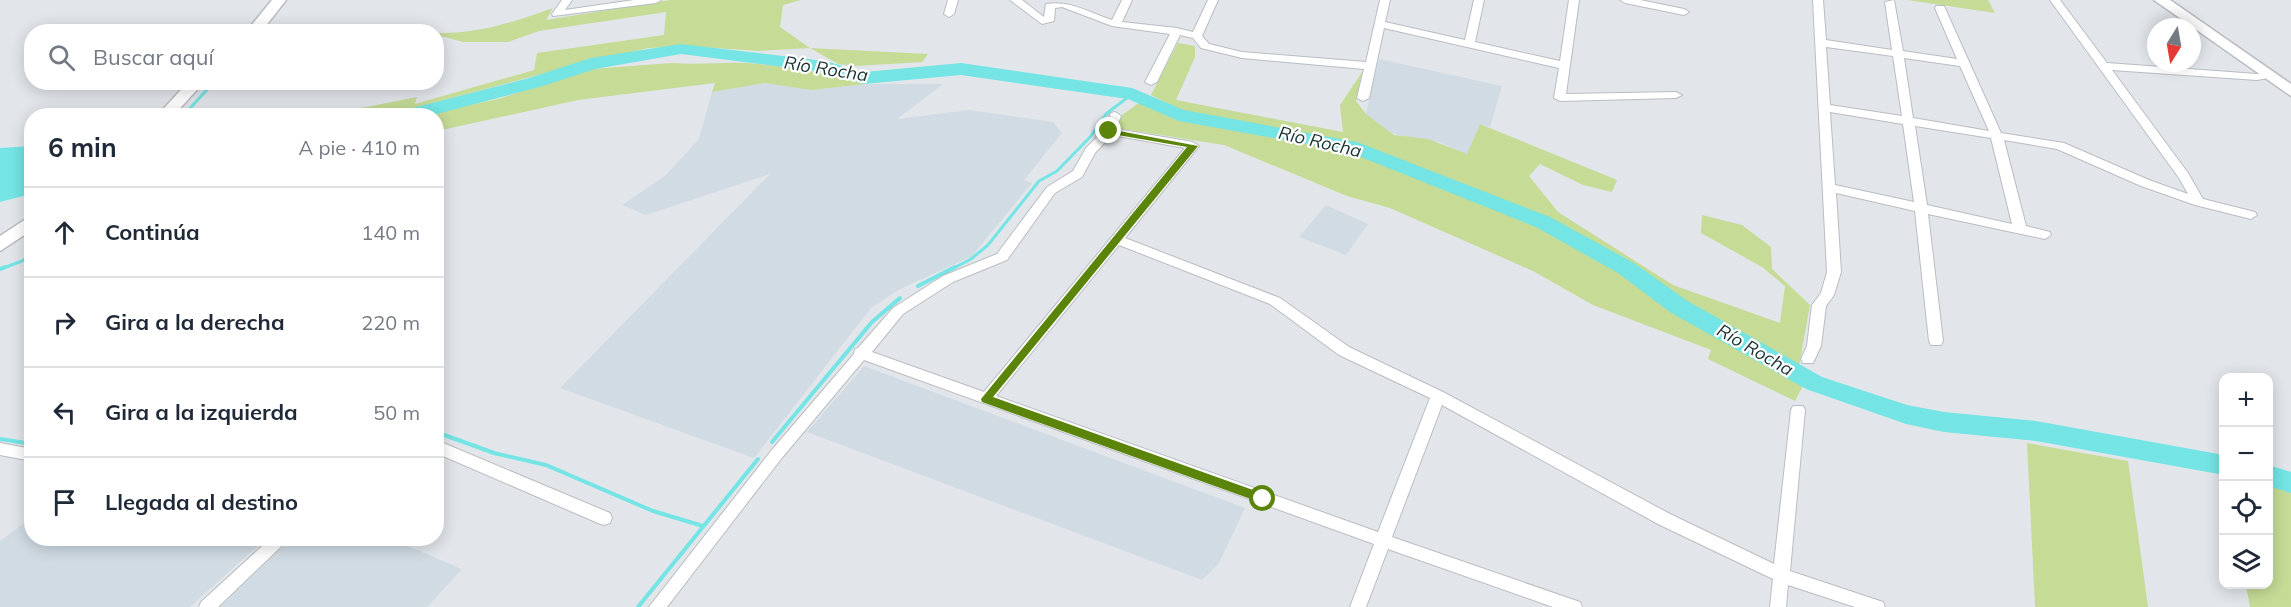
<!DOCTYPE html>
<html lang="es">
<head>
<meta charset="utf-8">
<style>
	body { margin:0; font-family:Mulish,sans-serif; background:#f2f2f3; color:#1f2937 }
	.controls { position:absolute; right:18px; bottom:18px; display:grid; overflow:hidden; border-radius:12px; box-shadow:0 3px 15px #0003 }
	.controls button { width:54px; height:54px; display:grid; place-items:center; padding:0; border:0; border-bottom:2px solid #e0e1e3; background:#fff; color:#1f2937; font:30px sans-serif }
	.compass { position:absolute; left:2147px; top:18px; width:54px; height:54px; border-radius:50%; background:#fff; box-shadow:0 3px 15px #0003; rotate:191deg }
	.stop { position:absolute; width:18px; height:18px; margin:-14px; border:4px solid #5b840b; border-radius:50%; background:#fff }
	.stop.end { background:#5b840b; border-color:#fff; box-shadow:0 2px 6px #0008 }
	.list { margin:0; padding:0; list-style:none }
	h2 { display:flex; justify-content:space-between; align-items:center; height:78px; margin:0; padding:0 24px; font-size:26px }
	h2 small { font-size:20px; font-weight:400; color:#747a83 }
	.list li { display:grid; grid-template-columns:39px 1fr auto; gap:18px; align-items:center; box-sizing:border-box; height:90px; padding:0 24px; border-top:2px solid #e0e1e3 }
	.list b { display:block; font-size:22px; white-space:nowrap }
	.list em { font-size:20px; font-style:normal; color:#747a83 }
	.icon { flex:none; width:33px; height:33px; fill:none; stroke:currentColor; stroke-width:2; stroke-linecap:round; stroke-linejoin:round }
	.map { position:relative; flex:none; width:2291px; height:607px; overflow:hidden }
	.search { position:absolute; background:#fff; box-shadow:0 3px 15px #0003; left:24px; top:24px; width:420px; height:66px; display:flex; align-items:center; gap:15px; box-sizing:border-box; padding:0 21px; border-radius:24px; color:#747a83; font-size:22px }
	.panel { position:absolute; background:#fff; box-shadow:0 3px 15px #0003; left:24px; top:108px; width:420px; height:438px; border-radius:24px }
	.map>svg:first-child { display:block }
	.built { fill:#d0dbe4 }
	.green { fill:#c5db96 }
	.water { fill:#74e4e4 }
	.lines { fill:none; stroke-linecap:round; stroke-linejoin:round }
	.stream-far1 { stroke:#74e4e4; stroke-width:3 }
	.stream { stroke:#74e4e4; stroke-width:4 }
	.river { fill:#74e4e4; fill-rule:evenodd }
	.street-casing { stroke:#b9bdc1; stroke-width:2 }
	.secondary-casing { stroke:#b9bdc1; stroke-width:3 }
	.street { fill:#fff; fill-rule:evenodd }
	.secondary { fill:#fff; fill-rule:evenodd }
	.route { fill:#5b840b }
	.labels { text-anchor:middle; stroke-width:4.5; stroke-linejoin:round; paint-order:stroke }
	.water-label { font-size:18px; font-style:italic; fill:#1b3030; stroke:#fff }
</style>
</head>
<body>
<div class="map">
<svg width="2291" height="607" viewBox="0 0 2291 607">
	<rect width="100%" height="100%" fill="#e2e6ea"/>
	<g class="built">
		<path d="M 1379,59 L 1502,86 L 1490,127 L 1480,124 L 1467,155 L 1440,142 L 1405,138 L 1382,128 L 1366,114 Z"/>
		<path d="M 765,83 L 811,90 L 866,84 L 943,84 L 897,119 L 969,110 L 1053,122 L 1062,133 L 1024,180 L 1032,183 L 972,256 L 900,289 L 871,308 L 754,458 L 560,388 L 770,174 L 646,215 L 622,205 L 666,175 L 699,139 L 712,92 Z"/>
		<path d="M 1326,205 L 1368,224 L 1346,255 L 1299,237 Z"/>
		<path d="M 864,366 L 1105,456 L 1245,508 L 1219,563 L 1202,580 L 807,432 Z"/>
		<path d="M 31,518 L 32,538 L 265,539 L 190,607 L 0,607 L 0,541 Z"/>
		<path d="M 291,539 L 391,539 L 462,569 L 427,607 L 220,607 Z"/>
	</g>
	<g class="green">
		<path d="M 670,0 L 801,0 L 783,5 L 780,27 L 810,48 L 928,54 L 922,62 L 855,66 L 838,64 L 810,48 L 759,51 L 685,46 L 649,48 L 591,61 L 388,115 L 298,116 L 356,109 L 417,97 L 415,104 L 534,70 L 537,53 L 664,35 L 666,12 L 539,31 L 508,42 L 463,42 L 437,35 L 437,33 C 478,34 514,22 553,8 L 546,20 Z"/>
		<path d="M 1908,0 L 1988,0 L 1995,13 Z"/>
		<path d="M 1178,43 L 1195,46 L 1195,57 L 1176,100 L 1343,132 L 1340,105 L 1362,72 L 1356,101 L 1366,114 L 1394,135 L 1428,139 L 1467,154 L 1480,124 L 1617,180 L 1612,192 L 1583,185 L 1540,164 L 1529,176 L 1558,212 L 1673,285 L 1780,323 L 1785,286 L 1762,267 L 1701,233 L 1702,215 L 1742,225 L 1771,247 L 1772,269 L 1810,305 L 1799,366 L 1668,292 L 1635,267 L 1549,219 L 1350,141 L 1206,117 L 1181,110 L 1151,95 Z"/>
		<path d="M 672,63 C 697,65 722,62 747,63 C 788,66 827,73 866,84 L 811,90 L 765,83 L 712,92 L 715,83 L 578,100 L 437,131 L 436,116 L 422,115 L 498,99 L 591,69 Z"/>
		<path d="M 1140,102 L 1181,119 L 1351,150 L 1537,225 L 1620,269 L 1667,305 L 1804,384 L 1795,401 L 1708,359 L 1711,350 L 1593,305 L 1533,271 L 1390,208 L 1347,196 L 1224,145 L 1117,128 L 1121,116 Z"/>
		<path d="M 2027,443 L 2128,461 L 2148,607 L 2035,607 Z"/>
		<path d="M 2269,484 L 2291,492 L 2291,607 L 2250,607 L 2246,585 L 2268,584 Z"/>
	</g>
	<path class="water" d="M 31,146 L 31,194 L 0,202 L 0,148 Z"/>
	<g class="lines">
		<g class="stream-far1">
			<path d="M 183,116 L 214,82"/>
			<path d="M 1,269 L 22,261 L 32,253"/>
			<path d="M 952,269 L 971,259 L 988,245 L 1039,181 L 1057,171 L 1091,136 L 1106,114 L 1132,94"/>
		</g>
		<g class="stream">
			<path d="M 0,269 L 5,267"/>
			<path d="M 918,286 L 955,267"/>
			<path d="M 436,432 L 494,453 L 546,465 L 653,511 L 703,526"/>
			<path d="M 0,439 L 32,444"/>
			<path d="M 772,442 L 872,322 L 900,298"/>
			<path d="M 638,607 L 758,459"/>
		</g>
		<g class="river">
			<path d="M 681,44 L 825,61 L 865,72 L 961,63 L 1132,88 L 1184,110 L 1357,142 L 1550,217 L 1634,263 L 1686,300 L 1822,377 L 1907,405 L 1944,412 L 2036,421 L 2224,455 L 2224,475 L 2036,441 L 1944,432 L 1906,424 L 1806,389 L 1670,312 L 1618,273 L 1536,227 L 1346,151 L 1179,121 L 1128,99 L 961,75 L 864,84 L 824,72 L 681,54 L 595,69 L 543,86 L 429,116 L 395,116 L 397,112 L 529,78 L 591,58 Z"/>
			<path d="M 2268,465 L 2291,472 L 2291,493 L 2268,486 Z"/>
		</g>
		<defs>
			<g id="street">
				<path d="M 562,0 L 572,0 L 565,10 L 634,0 L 661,0 L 656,3 L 553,16 L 552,14 Z"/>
				<path d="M 948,0 L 958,0 L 954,14 L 949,17 L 944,14 Z"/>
				<path d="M 1010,0 L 1022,0 L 1044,17 L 1046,4 C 1072,0 1089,13 1112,20 L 1122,0 L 1132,0 L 1122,22 L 1177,28 L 1193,32 L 1208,0 L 1218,0 L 1202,36 L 1209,44 L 1242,52 L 1366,62 L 1380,0 L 1390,0 L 1385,22 L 1465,40 L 1474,0 L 1484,0 L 1475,42 L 1560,61 L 1569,0 L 1579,0 L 1566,94 L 1676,92 L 1682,95 L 1676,98 L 1560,101 L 1554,98 L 1559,68 L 1384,28 L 1369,98 L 1363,101 L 1357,98 L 1364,69 L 1242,58 L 1201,48 L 1193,38 L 1180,35 L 1157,82 L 1151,85 L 1145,82 L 1170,34 L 1112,26 L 1062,7 L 1055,8 L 1054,21 L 1042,24 Z"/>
				<path d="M 1620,0 L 1640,0 L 1684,9 L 1689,12 L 1684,15 L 1625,3 Z"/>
				<path d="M 1813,0 L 1823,0 L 1826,40 L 1892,50 L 1885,2 L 1894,0 L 1903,51 L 1957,59 L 1935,8 L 1936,6 L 1944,6 L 2001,133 L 2064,143 L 2149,180 L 2188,194 L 2179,178 L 2050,0 L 2060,0 L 2107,63 L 2257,74 L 2273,73 L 2273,77 L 2257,80 L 2112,70 L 2188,173 L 2203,199 L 2255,212 L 2257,215 L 2251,219 L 2195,205 L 2141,186 L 2057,149 L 2004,140 L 2026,226 L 2050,232 L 2051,235 L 2045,239 L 1928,214 L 1943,341 L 1941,345 L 1931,345 L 1929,341 L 1915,211 L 1836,193 L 1841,272 L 1834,295 L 1826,306 L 1821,346 L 1813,363 L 1803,363 L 1801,359 L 1807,346 L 1812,305 L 1821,293 L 1827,272 ZM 1826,47 L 1893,56 L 1902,116 L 1830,105 ZM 1904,58 L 1960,66 L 1989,131 L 1913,118 ZM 1830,112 L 1903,124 L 1914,202 L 1835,185 ZM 1915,126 L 1991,138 L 2012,224 L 1927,205 Z"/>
				<path d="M 1115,112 L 1121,116 L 1116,129 L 1193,142 L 1199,146 L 1125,238 L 1280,298 L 1349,347 L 1443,392 L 1670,514 L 1774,564 L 1791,410 L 1793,406 L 1803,406 L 1805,410 L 1790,571 L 1883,602 L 1885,607 L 1855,607 L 1788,585 L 1786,607 L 1770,607 L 1773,579 L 1658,524 L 1442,405 L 1392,537 L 1580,602 L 1582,607 L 1553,607 L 1388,549 L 1366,607 L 1350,607 L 1374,544 L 864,360 L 781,459 L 667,607 L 649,607 L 771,451 L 854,354 L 855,349 L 858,348 L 893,308 L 943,276 L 997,254 L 1047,187 L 1073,171 L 1086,148 L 1104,130 L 1111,113 ZM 1112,135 L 1185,148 L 984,392 L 872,352 L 903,314 L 953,282 L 1007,260 L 1055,193 L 1082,177 L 1095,153 ZM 1119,245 L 1270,304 L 1339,355 L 1430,398 L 1378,532 L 996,396 Z"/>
				<path d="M 436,440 L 610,513 L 612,518 L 610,523 L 604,525 L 598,523 L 436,453 Z"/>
				<path d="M 0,443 L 32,449 L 32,461 L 0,455 Z"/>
				<path d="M 271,538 L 290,538 L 218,607 L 199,607 L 201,602 Z"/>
			</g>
			<g id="secondary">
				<path d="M 272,0 L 286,0 L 261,32 L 246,32 Z"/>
				<path d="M 2154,0 L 2170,0 L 2291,84 L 2291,96 Z"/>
				<path d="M 188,82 L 204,82 L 173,116 L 157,116 Z"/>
				<path d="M 32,215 L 32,230 L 0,251 L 0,236 Z"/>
			</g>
		</defs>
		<use href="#street" class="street-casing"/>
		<use href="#secondary" class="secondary-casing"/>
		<use href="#street" class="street"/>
		<use href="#secondary" class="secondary"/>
	</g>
	<path class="route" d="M 1109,129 L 1198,146 L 993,397 L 1267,495 L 1267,502 L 1259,502 L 982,402 L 981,399 L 1187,147 L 1106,133 Z"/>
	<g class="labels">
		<g class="water-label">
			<text transform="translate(826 69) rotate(9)" y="6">Río Rocha</text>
			<text transform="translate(1320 142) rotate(13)" y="6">Río Rocha</text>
			<text transform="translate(1755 350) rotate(30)" y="6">Río Rocha</text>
		</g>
	</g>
</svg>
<div class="controls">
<button>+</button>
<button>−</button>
<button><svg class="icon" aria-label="locate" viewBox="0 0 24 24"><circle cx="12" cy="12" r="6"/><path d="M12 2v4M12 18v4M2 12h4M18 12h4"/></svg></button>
<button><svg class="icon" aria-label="layers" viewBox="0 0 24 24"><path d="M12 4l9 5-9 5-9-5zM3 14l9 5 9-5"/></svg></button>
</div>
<svg class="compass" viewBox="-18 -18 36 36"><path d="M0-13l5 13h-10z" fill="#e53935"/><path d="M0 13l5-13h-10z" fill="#747a83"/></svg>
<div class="stop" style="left:1263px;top:499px"></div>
<div class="stop end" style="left:1109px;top:131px"></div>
<div class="search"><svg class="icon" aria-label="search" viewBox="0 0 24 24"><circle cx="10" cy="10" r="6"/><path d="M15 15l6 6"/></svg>Buscar aquí</div>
<section class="panel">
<h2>6 min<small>A pie · 410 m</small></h2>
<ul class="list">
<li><svg class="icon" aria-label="ahead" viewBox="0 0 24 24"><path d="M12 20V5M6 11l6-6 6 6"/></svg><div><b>Continúa</b></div><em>140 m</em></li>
<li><svg class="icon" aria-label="right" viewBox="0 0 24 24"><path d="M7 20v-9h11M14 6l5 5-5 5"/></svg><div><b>Gira a la derecha</b></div><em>220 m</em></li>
<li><svg class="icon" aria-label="left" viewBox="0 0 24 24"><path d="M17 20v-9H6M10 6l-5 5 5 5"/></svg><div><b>Gira a la izquierda</b></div><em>50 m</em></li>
<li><svg class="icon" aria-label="arrive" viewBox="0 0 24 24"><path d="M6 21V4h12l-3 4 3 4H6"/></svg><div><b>Llegada al destino</b></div></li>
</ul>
</section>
</div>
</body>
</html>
